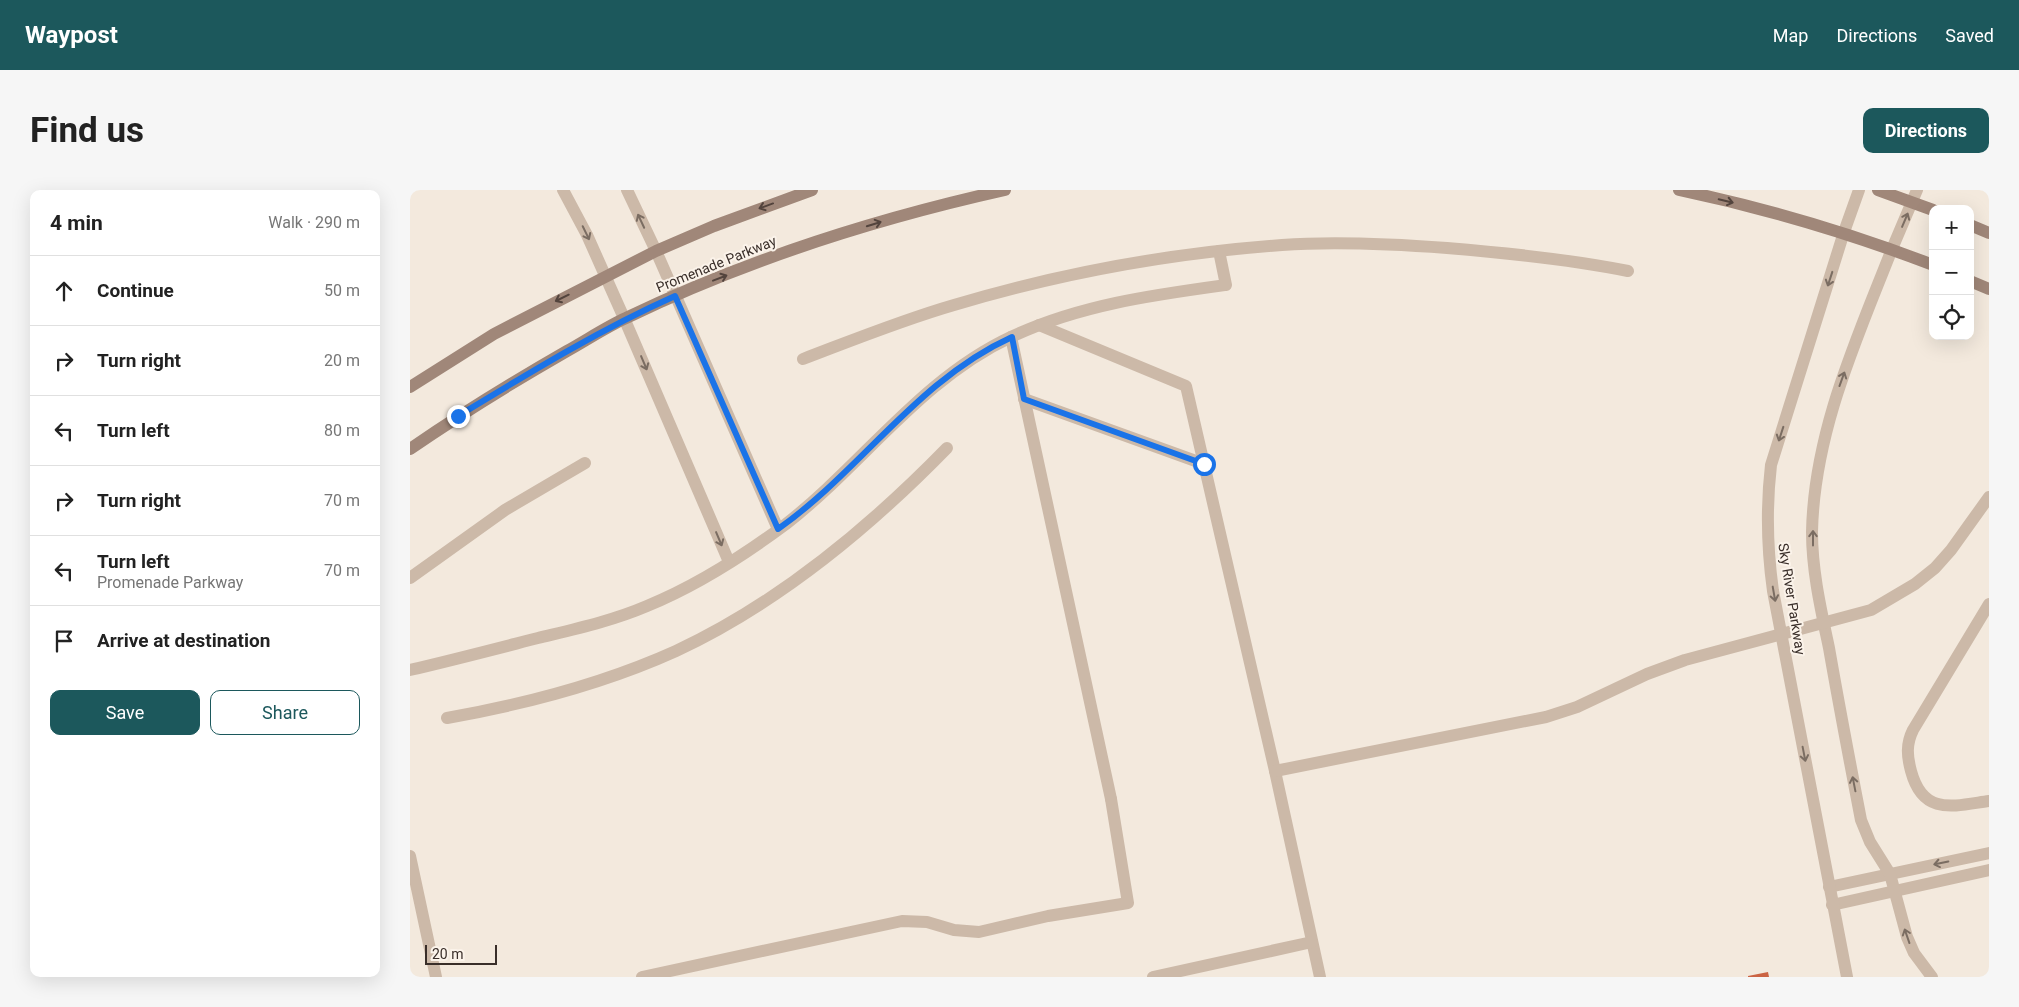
<!DOCTYPE html>
<html lang="en">
<head>
<meta charset="utf-8">
<style>
	body { margin:0; font-family:Roboto,sans-serif; background:#f6f6f6; color:#222 }
	.controls { position:absolute; right:15px; top:15px; display:grid; overflow:hidden; border-radius:10px; box-shadow:0 5px 20px #0002 }
	.controls button { width:45px; height:45px; display:grid; place-items:center; padding:0; border:0; border-bottom:1px solid #e0e0e0; background:#fff; color:#222; font:25px sans-serif }
	.scale { position:absolute; left:15px; bottom:12px; width:72px; box-sizing:border-box; padding-left:5px; border:2px solid #392e29; border-top:0; font-size:14px; line-height:18px; white-space:nowrap; color:#392e29; -webkit-text-stroke:4px #fbf3ea; paint-order:stroke }
	.stop { position:absolute; width:15px; height:15px; margin:-11px; border:4px solid #1a73e8; border-radius:50%; background:#fff }
	.stop.end { background:#1a73e8; border-color:#fff; box-shadow:0 1px 5px #0008 }
	.list { margin:0; padding:0; list-style:none }
	h2 { display:flex; justify-content:space-between; align-items:center; height:65px; margin:0; padding:0 20px; font-size:21px }
	h2 small { font-size:16px; font-weight:400; color:#767676 }
	.list li { display:grid; grid-template-columns:32px 1fr auto; gap:15px; align-items:center; box-sizing:border-box; height:70px; padding:0 20px; border-top:1px solid #e0e0e0 }
	.list b { display:block; font-size:19px; white-space:nowrap }
	.list p { margin:0; font-size:16px; white-space:nowrap; color:#767676 }
	.list em { font-size:16px; font-style:normal; color:#767676 }
	.actions { display:flex; gap:10px; padding:15px 20px }
	.actions a { flex:1; padding:11px 0; border:1px solid #1c585c; border-radius:10px; text-align:center; font-size:18px; color:#1c585c }
	.actions .main { background:#1c585c; color:#fff }
	.icon { flex:none; width:28px; height:28px; fill:none; stroke:currentColor; stroke-width:2; stroke-linecap:round; stroke-linejoin:round }
	.map { position:relative; flex:none; width:1579px; height:787px; overflow:hidden; border-radius:10px }
	header { display:flex; align-items:center; gap:30px; box-sizing:border-box; height:70px; padding:0 25px; background:#1c585c; color:#fff }
	header strong { font-size:24px }
	nav { display:flex; gap:28px; margin-inline-start:auto; font-size:18px }
	.intro { display:flex; align-items:center; justify-content:space-between; box-sizing:border-box; height:120px; padding:0 30px }
	h1 { margin:0; font-size:35px }
	.button { padding:12px 22px; border-radius:10px; background:#1c585c; color:#fff; font-size:18px; font-weight:700 }
	main { display:flex; gap:30px; padding:0 30px }
	aside { flex:1; background:#fff; border-radius:10px; box-shadow:0 5px 20px #0002 }
	.map>svg:first-child { display:block }
	.building { fill:#cb6444 }
	.lines { fill:none; stroke-linecap:round; stroke-linejoin:round }
	.service { stroke:#ccb9a8; stroke-width:12 }
	.minor { stroke:#ccb9a8; stroke-width:12 }
	.tertiary { stroke:#ccb9a8; stroke-width:12 }
	.secondary { stroke:#a08779; stroke-width:12 }
	.oneway { stroke:#53443d }
	.oneway2 { stroke:#7b6d62 }
	.route { stroke:#1a73e8; stroke-width:6 }
	.labels { text-anchor:middle; stroke-width:4; stroke-linejoin:round; paint-order:stroke }
	.street-label { font-size:14px; fill:#392e29; stroke:#fbf3ea }
</style>
</head>
<body>
<header>
<strong>Waypost</strong>
<nav><a>Map</a><a>Directions</a><a>Saved</a></nav>
</header>
<div class="intro"><h1>Find us</h1><a class="button">Directions</a></div>
<main>
<aside>
<h2>4 min<small>Walk · 290 m</small></h2>
<ul class="list">
<li><svg class="icon" aria-label="ahead" viewBox="0 0 24 24"><path d="M12 20V5M6 11l6-6 6 6"/></svg><div><b>Continue</b></div><em>50 m</em></li>
<li><svg class="icon" aria-label="right" viewBox="0 0 24 24"><path d="M7 20v-9h11M14 6l5 5-5 5"/></svg><div><b>Turn right</b></div><em>20 m</em></li>
<li><svg class="icon" aria-label="left" viewBox="0 0 24 24"><path d="M17 20v-9H6M10 6l-5 5 5 5"/></svg><div><b>Turn left</b></div><em>80 m</em></li>
<li><svg class="icon" aria-label="right" viewBox="0 0 24 24"><path d="M7 20v-9h11M14 6l5 5-5 5"/></svg><div><b>Turn right</b></div><em>70 m</em></li>
<li><svg class="icon" aria-label="left" viewBox="0 0 24 24"><path d="M17 20v-9H6M10 6l-5 5 5 5"/></svg><div><b>Turn left</b><p>Promenade Parkway</p></div><em>70 m</em></li>
<li><svg class="icon" aria-label="arrive" viewBox="0 0 24 24"><path d="M6 21V4h12l-3 4 3 4H6"/></svg><div><b>Arrive at destination</b></div></li>
</ul>
<div class="actions"><a class="main">Save</a><a>Share</a></div>
</aside>
<div class="map">
<svg width="1579" height="787" viewBox="0 0 1579 787">
	<rect width="100%" height="100%" fill="#f3e9dd"/>
	<path class="building" d="M 1358,782 L 1359,787 L 1338,787 L 1338,786 Z"/>
	<g class="lines">
		<g class="service">
			<path d="M 629,135 L 776,196 L 794,274"/>
			<path d="M 601,147 C 669,115 743,105 816,95 L 809,61"/>
			<path d="M 393,169 C 443,150 492,130 544,115 C 651,83 761,63 872,55 C 927,51 983,54 1037,58 C 1098,63 1158,69 1218,81"/>
			<path d="M 614,209 L 794,274 L 865,581 L 910,787"/>
			<path d="M 0,388 L 95,320 L 175,273"/>
			<path d="M 1579,414 L 1503,540 C 1496,554 1497,566 1501,581 C 1513,626 1543,616 1579,611"/>
			<path d="M 37,528 C 116,514 193,494 266,461 C 369,413 458,339 537,258"/>
			<path d="M 0,666 L 26,787"/>
			<path d="M 1419,697 L 1579,663"/>
			<path d="M 1422,715 L 1579,680"/>
			<path d="M 232,787 L 492,731 L 517,732 L 544,740 L 569,742 L 638,726 L 718,713 L 701,609"/>
			<path d="M 743,787 L 902,752"/>
		</g>
		<g class="minor">
			<path d="M 153,0 L 177,45 L 214,128 L 319,372"/>
			<path d="M 217,0 L 246,61 L 368,339"/>
			<path d="M 1434,42 L 1361,275 C 1356,318 1357,358 1363,401 L 1437,787"/>
			<path d="M 1482,59 C 1446,151 1404,242 1402,342 C 1402,381 1411,420 1419,458 C 1429,515 1440,573 1451,630 L 1460,652 L 1480,684 L 1497,747 L 1504,763 L 1522,787"/>
			<path d="M 0,480 C 43,470 85,459 128,448 C 165,439 202,431 237,416 C 286,396 333,366 376,334 C 453,274 511,189 601,147 L 701,609"/>
			<path d="M 865,581 L 1136,527 L 1167,517 L 1237,484 L 1275,470 L 1461,420 L 1505,394 L 1525,378 L 1541,360 L 1579,307"/>
		</g>
		<g class="tertiary">
			<path d="M 1434,42 L 1449,0"/>
			<path d="M 1482,59 L 1507,0"/>
		</g>
		<g class="secondary">
			<path d="M 1269,0 C 1355,18 1440,43 1523,75"/>
			<path d="M 1468,0 L 1523,20"/>
			<path d="M 1560,35 L 1579,43"/>
			<path d="M 1560,91 L 1579,99"/>
			<path d="M 0,197 L 84,144 L 246,61 L 304,36 L 402,0"/>
			<path d="M 0,259 C 51,224 103,192 157,161 C 177,150 196,137 216,128 C 336,70 465,29 595,0"/>
		</g>
	</g>
	<defs><path id="oneway-shaft" d="M-6 0H5M1.5-3L5.5 0L1.5 3" fill="none" stroke-width="1.6" stroke-linecap="round" stroke-linejoin="round" transform="scale(1.25)"/></defs>
	<g class="oneway">
		<use href="#oneway-shaft" transform="translate(1316 11) rotate(13)"/>
		<use href="#oneway-shaft" transform="translate(356 16) rotate(160)"/>
		<use href="#oneway-shaft" transform="translate(464 34) rotate(-17)"/>
		<use href="#oneway-shaft" transform="translate(310 88) rotate(-21)"/>
		<use href="#oneway-shaft" transform="translate(152 108) rotate(154)"/>
	</g>
	<g class="oneway2">
		<use href="#oneway-shaft" transform="translate(1495 30) rotate(-67)"/>
		<use href="#oneway-shaft" transform="translate(231 31) rotate(-115)"/>
		<use href="#oneway-shaft" transform="translate(176 43) rotate(64)"/>
		<use href="#oneway-shaft" transform="translate(1420 89) rotate(108)"/>
		<use href="#oneway-shaft" transform="translate(234 173) rotate(67)"/>
		<use href="#oneway-shaft" transform="translate(1432 189) rotate(-70)"/>
		<use href="#oneway-shaft" transform="translate(1371 244) rotate(108)"/>
		<use href="#oneway-shaft" transform="translate(1403 348) rotate(-90)"/>
		<use href="#oneway-shaft" transform="translate(309 349) rotate(67)"/>
		<use href="#oneway-shaft" transform="translate(1364 404) rotate(80)"/>
		<use href="#oneway-shaft" transform="translate(1394 564) rotate(79)"/>
		<use href="#oneway-shaft" transform="translate(1444 594) rotate(-101)"/>
		<use href="#oneway-shaft" transform="translate(1531 673) rotate(168)"/>
		<use href="#oneway-shaft" transform="translate(1497 746) rotate(-109)"/>
	</g>
	<g class="lines">
		<path class="route" d="M 48,226 C 119,183 189,140 265,106 L 368,339 C 451,281 507,190 602,147 L 614,209 L 794,274"/>
	</g>
	<g class="labels">
		<g class="street-label">
			<text transform="translate(306 74) rotate(-22)" y="5">Promenade Parkway</text>
			<text transform="translate(1382 409) rotate(81)" y="5">Sky River Parkway</text>
		</g>
	</g>
</svg>
<div class="controls">
<button>+</button>
<button>−</button>
<button><svg class="icon" aria-label="locate" viewBox="0 0 24 24"><circle cx="12" cy="12" r="6"/><path d="M12 2v4M12 18v4M2 12h4M18 12h4"/></svg></button>
</div>
<div class="scale">20 m</div>
<div class="stop" style="left:794px;top:274px"></div>
<div class="stop end" style="left:48px;top:226px"></div>
</div>
</main>
</body>
</html>
